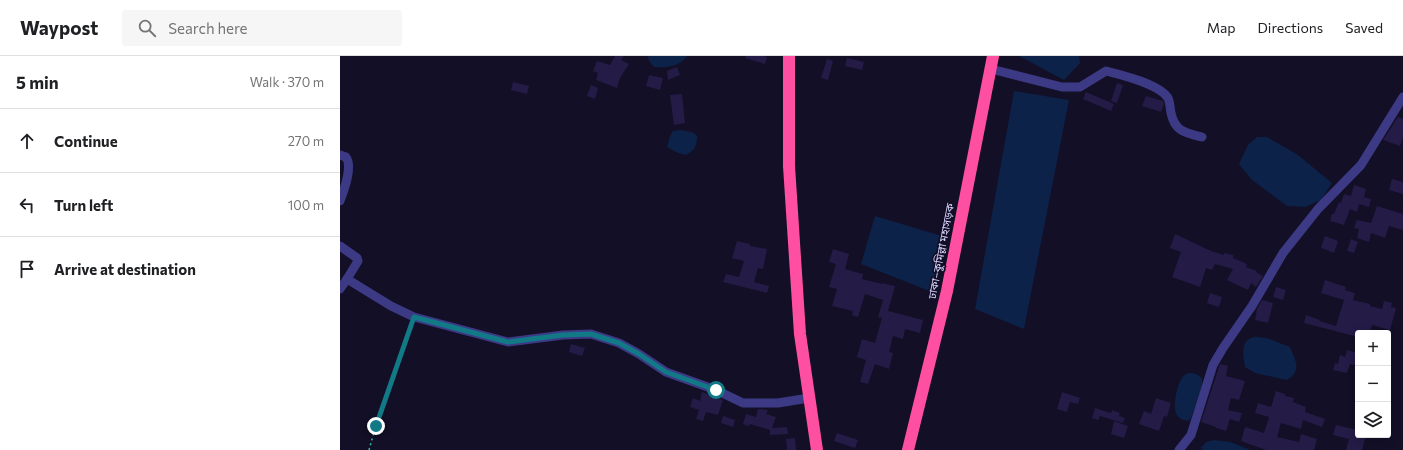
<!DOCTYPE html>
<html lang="en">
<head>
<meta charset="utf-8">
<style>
	body { margin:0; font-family:Commissioner,"Noto Sans Bengali",sans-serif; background:#f6f6f6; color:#202124 }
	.controls { position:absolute; right:12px; bottom:12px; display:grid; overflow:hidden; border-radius:4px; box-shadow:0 2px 10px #0003 }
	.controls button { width:36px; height:36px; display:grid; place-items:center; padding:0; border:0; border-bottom:1px solid #e0e0e0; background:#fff; color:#202124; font:20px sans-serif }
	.stop { position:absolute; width:12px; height:12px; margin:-9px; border:3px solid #127987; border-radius:50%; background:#fff }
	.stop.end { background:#127987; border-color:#fff; box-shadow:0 1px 4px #0008 }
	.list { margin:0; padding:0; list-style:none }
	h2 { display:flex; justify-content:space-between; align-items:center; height:52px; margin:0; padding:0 16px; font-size:17px }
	h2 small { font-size:13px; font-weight:400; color:#757577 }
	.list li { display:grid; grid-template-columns:26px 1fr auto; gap:12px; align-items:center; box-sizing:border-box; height:64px; padding:0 16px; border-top:1px solid #e0e0e0 }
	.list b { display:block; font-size:15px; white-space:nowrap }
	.list em { font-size:13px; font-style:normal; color:#757577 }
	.icon { flex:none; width:22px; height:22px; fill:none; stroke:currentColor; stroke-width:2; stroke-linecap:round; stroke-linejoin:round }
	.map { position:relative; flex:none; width:1063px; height:394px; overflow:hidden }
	header { display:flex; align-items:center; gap:24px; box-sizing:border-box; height:56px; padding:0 20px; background:#fff; border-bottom:1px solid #e0e0e0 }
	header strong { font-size:19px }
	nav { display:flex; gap:22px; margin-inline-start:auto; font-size:14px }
	.search { width:280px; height:36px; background:#f6f6f6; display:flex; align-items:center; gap:10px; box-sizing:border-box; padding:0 14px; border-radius:4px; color:#757577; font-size:15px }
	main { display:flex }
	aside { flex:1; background:#fff }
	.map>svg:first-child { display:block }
	.water { fill:#0c2248 }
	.building { fill:#241b47 }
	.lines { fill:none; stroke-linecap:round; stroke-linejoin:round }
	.path { stroke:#2fb8b0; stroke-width:1.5; stroke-dasharray:2 3; stroke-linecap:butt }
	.minor { stroke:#3d3a85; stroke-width:9 }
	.highway { stroke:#ff4fa3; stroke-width:12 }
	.route { stroke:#127987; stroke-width:5 }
	.labels { text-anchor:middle; stroke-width:3.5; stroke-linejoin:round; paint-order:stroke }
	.street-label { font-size:11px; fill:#d9d4ff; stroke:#130f26 }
</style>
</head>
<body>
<header>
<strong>Waypost</strong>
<div class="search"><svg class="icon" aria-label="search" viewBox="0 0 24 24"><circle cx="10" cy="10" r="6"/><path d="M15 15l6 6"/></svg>Search here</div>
<nav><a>Map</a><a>Directions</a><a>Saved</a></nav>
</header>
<main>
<aside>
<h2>5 min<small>Walk · 370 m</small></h2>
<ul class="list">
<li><svg class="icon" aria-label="ahead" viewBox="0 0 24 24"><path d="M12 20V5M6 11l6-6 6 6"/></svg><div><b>Continue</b></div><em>270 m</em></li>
<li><svg class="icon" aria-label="left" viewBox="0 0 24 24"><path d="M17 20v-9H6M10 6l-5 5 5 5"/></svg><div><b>Turn left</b></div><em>100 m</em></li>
<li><svg class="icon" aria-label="arrive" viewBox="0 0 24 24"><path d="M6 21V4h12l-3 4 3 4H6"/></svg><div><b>Arrive at destination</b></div></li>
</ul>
</aside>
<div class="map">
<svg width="1063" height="394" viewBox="0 0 1063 394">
	<rect width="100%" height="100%" fill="#130f26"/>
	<g class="water">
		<path d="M 308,0 L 347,0 C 340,11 325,12 314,11 L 309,5 Z"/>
		<path d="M 679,0 L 739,0 L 740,7 L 724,24 Z"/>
		<path d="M 674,35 L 729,44 L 684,273 L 635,253 Z"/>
		<path d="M 342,74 L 354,77 L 357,80 C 357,90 355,94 346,99 L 338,97 L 327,91 L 330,80 L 333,75 Z"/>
		<path d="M 917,81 L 927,81 L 958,99 L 992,127 L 981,144 L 965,151 L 947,150 L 911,123 L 899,108 L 908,89 Z"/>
		<path d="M 535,160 L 602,180 L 592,236 L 521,208 Z"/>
		<path d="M 914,281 L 927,282 L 950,291 C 956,306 962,314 947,324 L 915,317 L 905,311 C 903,300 900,284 914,281 Z"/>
		<path d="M 852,317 L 858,319 L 862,322 L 862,329 L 851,362 L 848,365 C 844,364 839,363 837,359 C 832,352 837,322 846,318 C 848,317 850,317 852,317 Z"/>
		<path d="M 874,384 L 890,386 L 911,394 L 863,394 L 861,392 L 866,386 Z"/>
	</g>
	<g class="building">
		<path d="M 275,0 L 284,0 L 281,4 L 289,8 L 280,22 L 277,32 L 256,24 L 258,17 L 253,15 L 257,5 L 270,9 Z"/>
		<path d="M 406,0 L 424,0 L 427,1 L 425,8 L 405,2 Z"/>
		<path d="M 507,2 L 524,6 L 522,14 L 505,10 Z"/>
		<path d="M 487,3 L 493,5 L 488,24 L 481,22 Z"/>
		<path d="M 337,11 L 340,19 L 328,24 L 327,15 Z"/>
		<path d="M 309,19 L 323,22 L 320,34 L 306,30 Z"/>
		<path d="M 173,26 L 189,30 L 187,38 L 171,34 Z"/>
		<path d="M 777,27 L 783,29 L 777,47 L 771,45 Z"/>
		<path d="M 251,29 L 258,32 L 255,43 L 247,40 Z"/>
		<path d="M 746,36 L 774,48 L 771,55 L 743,43 Z"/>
		<path d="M 342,38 L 345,67 L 334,69 L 330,39 Z"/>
		<path d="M 806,40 L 823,45 L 824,48 L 821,56 L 802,50 Z"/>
		<path d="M 1058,61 L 1063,63 L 1063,81 L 1060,90 L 1043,84 Z"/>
		<path d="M 1052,123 L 1063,126 L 1063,138 L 1049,134 Z"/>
		<path d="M 1014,129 L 1026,133 L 1024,141 L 1031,143 L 1029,151 L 1019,148 L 1017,156 L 1010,153 L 1004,169 L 990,165 L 992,158 L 994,158 L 999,146 L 1001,147 L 1004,138 L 1011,140 Z"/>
		<path d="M 1037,150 L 1063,158 L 1063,174 L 1049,170 L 1045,182 L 1031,177 L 1029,186 L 1017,182 L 1019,173 L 1014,172 L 1017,164 L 1031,167 Z"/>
		<path d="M 835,178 L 871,195 L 884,199 L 884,197 L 893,199 L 893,202 L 907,208 L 906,211 L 917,215 L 916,216 L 923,220 L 916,231 L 911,227 L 908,234 L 887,224 L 893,213 L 875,208 L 872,214 L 866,212 L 860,231 L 832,221 L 841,196 L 830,192 Z"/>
		<path d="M 985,180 L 998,185 L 994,197 L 981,192 Z"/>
		<path d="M 1011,183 L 1018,186 L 1014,197 L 1007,195 Z"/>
		<path d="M 397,185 L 410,188 L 410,190 L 427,193 L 423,213 L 418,212 L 414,226 L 429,230 L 427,237 L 383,226 L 386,218 L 399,221 L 404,205 L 392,202 Z"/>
		<path d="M 493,193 L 509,198 L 505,213 L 523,218 L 522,223 L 542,228 L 542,227 L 555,230 L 548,255 L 583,264 L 580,277 L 565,273 L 563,283 L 553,280 L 549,296 L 553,297 L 549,313 L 535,308 L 528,328 L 520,326 L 526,304 L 517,301 L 522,283 L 535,287 L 542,262 L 538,261 L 543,244 L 525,238 L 518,261 L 512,259 L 513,255 L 492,250 L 497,233 L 489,231 L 496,208 L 489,206 Z"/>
		<path d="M 985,224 L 1006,231 L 1005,234 L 1015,237 L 1013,244 L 1030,248 L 1030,250 L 1042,253 L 1044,245 L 1052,247 L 1051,251 L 1056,252 L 1050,274 L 1032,269 L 1030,277 L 1018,277 L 1018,281 L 964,267 L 966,259 L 980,264 L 979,265 L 996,270 L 1004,244 L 981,237 Z"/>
		<path d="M 936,231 L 946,234 L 943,244 L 933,241 Z"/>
		<path d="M 870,237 L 882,241 L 879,251 L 867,247 Z"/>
		<path d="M 922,244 L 933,247 L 928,267 L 915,264 L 917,253 Z"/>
		<path d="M 231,288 L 245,292 L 242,300 L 229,296 Z"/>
		<path d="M 1007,294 L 1018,297 L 1018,310 L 1010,308 L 1007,317 L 993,314 L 995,307 L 998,308 L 1000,299 L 1005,301 Z"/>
		<path d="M 880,308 L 888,310 L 886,320 L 905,325 L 899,344 L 891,342 L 888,354 L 902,357 L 899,366 L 890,363 L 886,375 L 876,372 L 876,371 L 861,366 Z"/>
		<path d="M 936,335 L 945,338 L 945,340 L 954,342 L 953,346 L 966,351 L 965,356 L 985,363 L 982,371 L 963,364 L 961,373 L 941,367 L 937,381 L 959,386 L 961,378 L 977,383 L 974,394 L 926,394 L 901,385 L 905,371 L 924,377 L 929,361 L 915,357 L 918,347 L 931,351 Z"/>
		<path d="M 362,336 L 383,344 L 378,359 L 366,356 L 363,365 L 356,363 L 359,354 L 350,351 L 353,342 L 360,345 Z"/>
		<path d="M 722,336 L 740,342 L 738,348 L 730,346 L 727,356 L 717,353 Z"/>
		<path d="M 816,342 L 831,347 L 827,361 L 824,360 L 819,375 L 799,368 L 804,355 L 811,358 Z"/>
		<path d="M 755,352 L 771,357 L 772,354 L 780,357 L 779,360 L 785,362 L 783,367 L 760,360 L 758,364 L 752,362 Z"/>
		<path d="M 418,353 L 428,354 L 426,358 L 436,361 L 432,372 L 447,371 L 448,378 L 430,379 L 430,374 L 410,368 L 409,370 L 403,368 L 406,358 L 416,361 Z"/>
		<path d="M 383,360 L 395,364 L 393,371 L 381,367 Z"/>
		<path d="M 774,365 L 788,370 L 784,382 L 771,378 Z"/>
		<path d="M 996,369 L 1018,374 L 1018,379 L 1026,379 L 1022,394 L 1006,394 L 1009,383 L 993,379 Z"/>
		<path d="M 497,377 L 518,384 L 515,392 L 494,385 Z"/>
		<path d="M 455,382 L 456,394 L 447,394 L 446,383 Z"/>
	</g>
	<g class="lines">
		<path class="path" d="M 29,394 L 36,369 L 72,268"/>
		<g class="minor">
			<path d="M 651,13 L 722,31 L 740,31 L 766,15 C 782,19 819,28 828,42 C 830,46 830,52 831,57 C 835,76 846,77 862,81"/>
			<path d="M 0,99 L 6,101 C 13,111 4,134 0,145"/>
			<path d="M 0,190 L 17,202 L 18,205 L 7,223 L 0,233"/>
			<path d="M 7,223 L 51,250 L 74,261 L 168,286 L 223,279 L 251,278 L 279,287 L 299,298 L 326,316 L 376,334 L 403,347 L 438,347 L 469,342"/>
			<path d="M 839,394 L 851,379 L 873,309 L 883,292 L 912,250 L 943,197 L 978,153 L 1021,109 L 1063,41"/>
		</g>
		<g class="highway">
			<path d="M 449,0 L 449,110 L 460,278 L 477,394"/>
			<path d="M 568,394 L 607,235 L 653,0"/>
		</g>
	</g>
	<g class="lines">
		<path class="route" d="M 36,370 L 74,261 L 168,286 L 223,279 L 251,278 L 279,287 L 299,298 L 326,316 L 376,334"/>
	</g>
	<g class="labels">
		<g class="street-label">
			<text transform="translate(601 195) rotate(-79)" y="4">ঢাকা–কুমিল্লা মহাসড়ক</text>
		</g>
	</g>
</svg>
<div class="controls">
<button>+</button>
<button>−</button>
<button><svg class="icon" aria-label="layers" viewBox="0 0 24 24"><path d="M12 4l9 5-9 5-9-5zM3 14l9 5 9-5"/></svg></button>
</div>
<div class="stop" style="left:376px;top:334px"></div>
<div class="stop end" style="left:36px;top:370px"></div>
</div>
</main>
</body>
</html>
